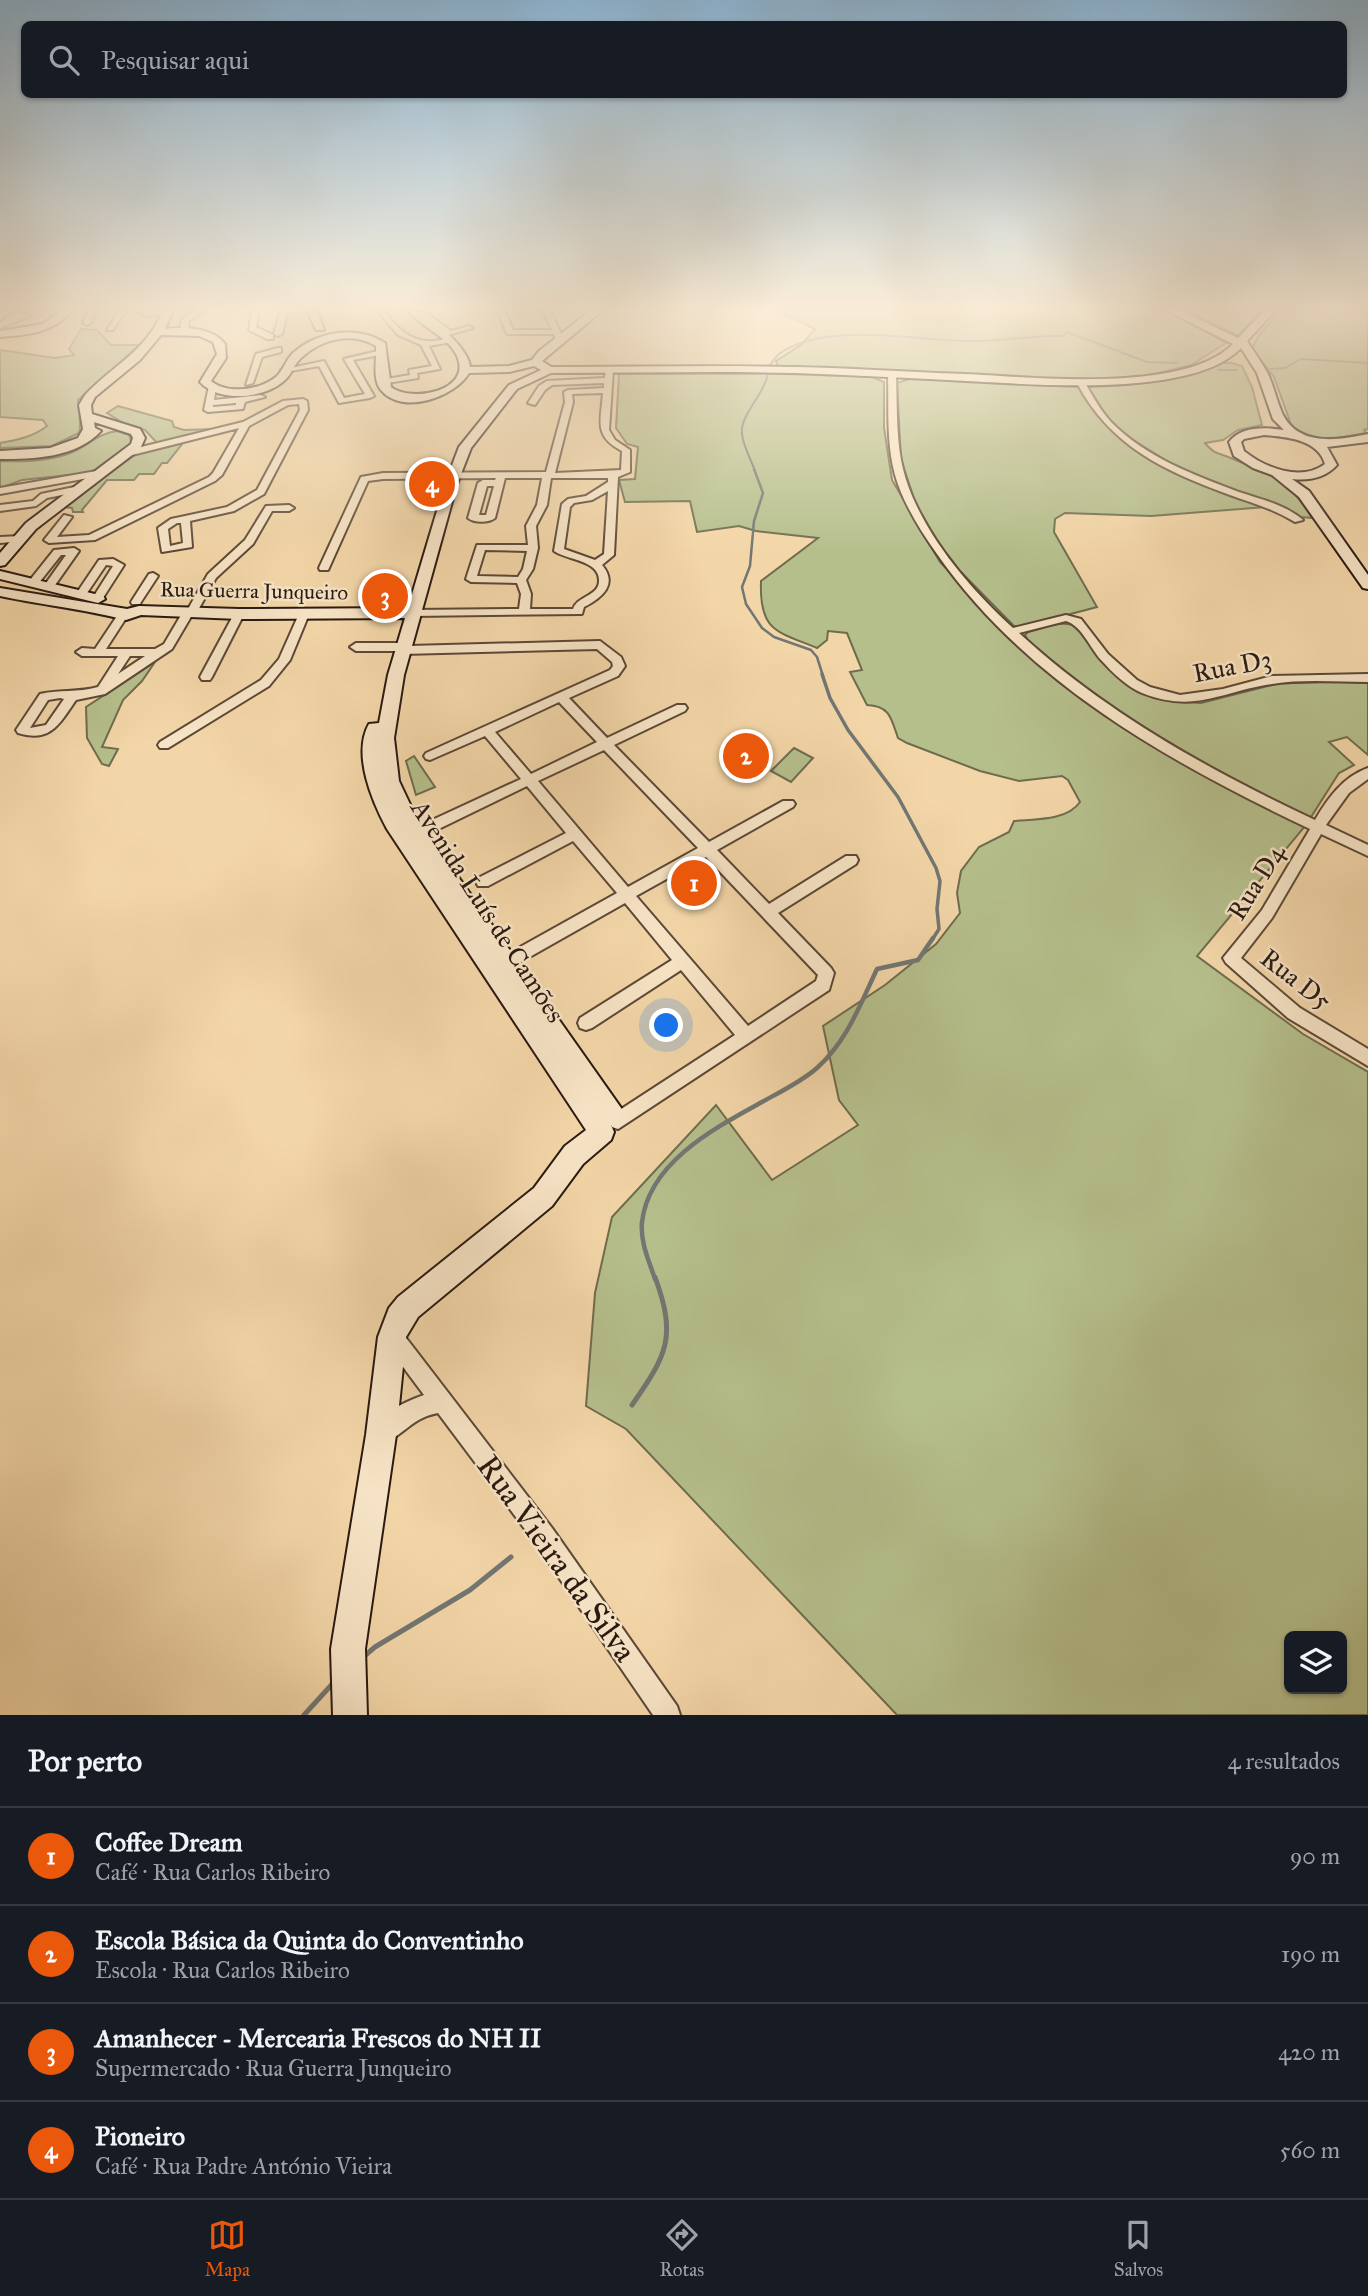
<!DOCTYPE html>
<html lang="pt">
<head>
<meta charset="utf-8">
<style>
	body { margin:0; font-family:"IM FELL Great Primer",serif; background:#242831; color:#f1f3f6 }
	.controls { position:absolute; right:21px; bottom:21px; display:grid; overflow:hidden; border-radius:10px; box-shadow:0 2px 5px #0004 }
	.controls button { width:63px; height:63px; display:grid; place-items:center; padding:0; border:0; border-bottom:2px solid #363941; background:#171b24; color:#f1f3f6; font:35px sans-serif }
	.you { position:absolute; left:667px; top:1026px; width:24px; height:24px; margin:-18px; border:5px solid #fff; border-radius:50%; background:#1a73e8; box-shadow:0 0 0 10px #1a73e833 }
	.badge { display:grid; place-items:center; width:46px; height:46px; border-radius:50%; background:#ea580c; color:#fff; font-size:23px; font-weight:700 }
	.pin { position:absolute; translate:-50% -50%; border:4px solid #fff; box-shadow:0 2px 7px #0006 }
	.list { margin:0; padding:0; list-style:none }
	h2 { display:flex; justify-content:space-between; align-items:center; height:91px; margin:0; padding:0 28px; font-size:30px }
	h2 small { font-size:23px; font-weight:400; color:#9ea1a6 }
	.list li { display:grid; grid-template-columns:46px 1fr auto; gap:21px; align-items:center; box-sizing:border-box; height:98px; padding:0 28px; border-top:2px solid #363941 }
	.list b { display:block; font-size:26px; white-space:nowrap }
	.list p { margin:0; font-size:23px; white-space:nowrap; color:#9ea1a6 }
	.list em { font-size:23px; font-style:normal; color:#9ea1a6 }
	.icon { flex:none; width:38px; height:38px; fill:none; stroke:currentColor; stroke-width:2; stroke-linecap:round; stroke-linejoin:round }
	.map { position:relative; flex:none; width:1368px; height:1715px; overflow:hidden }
	.search { position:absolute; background:#171b24; box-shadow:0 2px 5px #0004; left:21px; right:21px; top:21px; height:77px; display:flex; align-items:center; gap:18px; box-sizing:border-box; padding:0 24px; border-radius:10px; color:#9ea1a6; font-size:26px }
	.sheet { height:483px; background:#171b24 }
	nav { display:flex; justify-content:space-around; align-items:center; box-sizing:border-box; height:98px; border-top:2px solid #363941; background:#171b24; font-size:19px; color:#9ea1a6 }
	nav a { display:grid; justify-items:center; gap:4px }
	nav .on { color:#ea580c }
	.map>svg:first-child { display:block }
	.green { fill:#b5bf8c; stroke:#6f6c4e; stroke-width:2; fill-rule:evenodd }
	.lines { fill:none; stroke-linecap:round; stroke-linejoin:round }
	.stream-far4 { stroke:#727773; stroke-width:2 }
	.stream-far3 { stroke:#727773; stroke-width:2.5 }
	.stream-far2 { stroke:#727773; stroke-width:3.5 }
	.stream-far1 { stroke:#727773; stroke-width:4.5 }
	.stream { stroke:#727773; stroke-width:5 }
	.street-casing { stroke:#5c4837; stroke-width:4 }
	.secondary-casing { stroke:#291911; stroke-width:4 }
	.street { fill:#f7e4c6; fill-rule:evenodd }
	.secondary { fill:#f7e4c6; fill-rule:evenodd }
	.labels { text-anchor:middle; stroke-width:5; stroke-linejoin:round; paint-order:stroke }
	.far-street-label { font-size:21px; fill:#291911; stroke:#f7e4c6 }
	.street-label { font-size:26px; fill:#291911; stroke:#f7e4c6 }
	.near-street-label { font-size:32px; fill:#291911; stroke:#f7e4c6 }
</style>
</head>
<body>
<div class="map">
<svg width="1368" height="1715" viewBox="0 0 1368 1715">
	<rect width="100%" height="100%" fill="#f3d6a8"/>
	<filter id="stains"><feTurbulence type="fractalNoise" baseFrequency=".00286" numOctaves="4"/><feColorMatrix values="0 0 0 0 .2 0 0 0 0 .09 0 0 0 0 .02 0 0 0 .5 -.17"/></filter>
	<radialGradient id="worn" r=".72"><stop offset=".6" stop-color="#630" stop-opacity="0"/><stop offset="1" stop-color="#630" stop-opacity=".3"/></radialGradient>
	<g class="green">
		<path d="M 777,310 L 1167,310 L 1226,343 L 1191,365 L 1142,377 L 1092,380 L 778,367 L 776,361 L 801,345 L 815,329 Z"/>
		<path d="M 1186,310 L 1261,310 L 1239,335 L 1236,335 Z"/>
		<path d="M 1281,310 L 1368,310 L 1368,429 L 1364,430 L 1366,433 L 1326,440 L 1309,436 L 1292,427 L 1274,377 L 1252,349 L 1259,335 Z"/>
		<path d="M 81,329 L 97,330 L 111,345 L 143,345 L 78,400 C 78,413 82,421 79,433 L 52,446 L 0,448 L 0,443 C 17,440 33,437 47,426 L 43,420 L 0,417 L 0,350 L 55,358 L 74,355 L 69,349 Z"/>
		<path d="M 1222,363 L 1232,363 L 1242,366 L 1252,387 L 1262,425 L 1238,430 L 1223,440 L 1205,443 C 1217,457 1219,452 1233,459 C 1274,476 1288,479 1312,518 L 1301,517 L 1282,507 L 1186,473 L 1117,430 L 1085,387 C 1133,386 1178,382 1222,363 Z"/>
		<path d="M 756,373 L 872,377 L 884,382 L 884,428 L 892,480 L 940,562 L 1017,645 L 1029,642 L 1025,635 L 1028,632 C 1044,628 1062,619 1077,627 L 1106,662 L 1170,700 L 1183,702 L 1201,703 L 1280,683 L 1368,681 L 1368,755 L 1347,737 L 1329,742 L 1354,765 L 1339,773 L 1306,825 L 1197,956 L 1303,1034 L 1368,1072 L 1368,1715 L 897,1715 L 626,1429 L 586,1406 L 595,1293 L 612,1217 L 716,1105 L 772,1180 L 858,1125 L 839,1100 L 823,1026 L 885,985 L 936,944 L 960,913 L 957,893 L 961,871 L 979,847 L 1009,832 L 1014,821 C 1034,819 1067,821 1080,802 L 1068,780 L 1062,776 L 1019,781 L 980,771 L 907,743 L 898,738 C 891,718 890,706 867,705 L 850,672 L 862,670 L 847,633 L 828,631 L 827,640 L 817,648 C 776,631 759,631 761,581 L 818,538 L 756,531 L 739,526 L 697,532 L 690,501 L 625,502 L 619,480 L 635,479 L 638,447 L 627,444 L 616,428 L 619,374 ZM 1289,1636 L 1342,1636 L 1342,1689 L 1289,1689 Z"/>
		<path d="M 913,378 L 1078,387 L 1112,430 L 1156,461 L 1266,507 L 1151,516 L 1065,513 L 1055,519 L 1054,532 L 1097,607 L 1025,626 L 1014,626 L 955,566 L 940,546 L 915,502 L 901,459 L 897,383 Z"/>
		<path d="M 118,406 L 172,421 L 174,427 L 184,430 L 215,429 L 157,443 L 145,430 L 125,424 L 107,413 Z"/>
		<path d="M 117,431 L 129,435 L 132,444 L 97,472 L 22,480 L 0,488 L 0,461 C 24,462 55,461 77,450 C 91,443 100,433 117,431 Z"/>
		<path d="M 183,443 L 167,463 L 162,463 L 154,474 L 139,474 L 134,480 L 107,480 L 82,510 L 83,512 L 73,512 L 72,508 L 63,507 L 135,455 Z"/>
		<path d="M 155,662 L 142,681 L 123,700 L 102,747 L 118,749 L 109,766 L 102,764 L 87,738 L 86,707 Z"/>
		<path d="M 794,748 L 813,758 L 791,782 L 771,771 Z"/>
		<path d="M 414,756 L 435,787 L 416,795 L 406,761 Z"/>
	</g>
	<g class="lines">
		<g class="stream-far4">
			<path d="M 768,368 C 772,363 776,355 782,352 C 829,322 913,340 967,341 C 999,342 1031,335 1063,336 L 1067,332 L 1147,362 L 1177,363"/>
			<path d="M 1271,369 L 1285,368 L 1301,359 L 1368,363"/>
			<path d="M 1218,370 L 1237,370"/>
			<path d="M 755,471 C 751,459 743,446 742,434 C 739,416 765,394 768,373"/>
		</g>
		<path class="stream-far3" d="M 754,469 L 763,493 L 754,521 L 750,566 L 742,587 L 746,604 L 762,628 L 774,637 L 811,650 L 817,657 L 823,676"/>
		<path class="stream-far2" d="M 822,674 L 830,698 L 848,730 L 898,797 L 936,868 L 940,881 L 937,909 L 939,929 L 932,940"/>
		<path class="stream-far1" d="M 655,1279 C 649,1261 640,1242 642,1222 C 649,1162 715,1128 762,1102 C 780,1092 801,1082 817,1068 C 847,1041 860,1005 877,969 L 918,960 L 933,938"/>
		<g class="stream">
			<path d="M 632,1405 C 667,1355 677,1337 655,1277"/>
			<path d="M 362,1658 L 375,1647 L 470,1590 L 511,1557"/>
			<path d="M 304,1715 L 335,1681"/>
		</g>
		<defs>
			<g id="street">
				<path d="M 89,310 L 96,310 L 91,323 L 87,325 L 83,323 Z"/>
				<path d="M 119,310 L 128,310 L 123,314 L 113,330 L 107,330 Z"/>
				<path d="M 133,310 L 169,310 L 171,312 L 147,316 Z"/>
				<path d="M 197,310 L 206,310 L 189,321 L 188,326 L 191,331 L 184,333 L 180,326 L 183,318 Z"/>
				<path d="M 252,310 L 259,310 L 256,327 L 273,335 L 273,339 L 267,339 L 249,330 Z"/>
				<path d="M 281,310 L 288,310 L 282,334 L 278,336 L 274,334 Z"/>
				<path d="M 377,310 L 384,310 C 394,325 409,341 429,341 C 436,342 443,339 451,338 L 451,342 L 429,346 L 440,369 L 417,373 L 418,378 L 381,384 L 381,380 L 410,375 L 409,370 L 432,366 L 421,345 L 398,335 Z"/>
				<path d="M 497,310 L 504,310 L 513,330 L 552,330 L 543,310 L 550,310 L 563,338 L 556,340 L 554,334 L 507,334 Z"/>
				<path d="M 13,312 L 30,316 L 0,328 L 0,323 Z"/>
				<path d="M 412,312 L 425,312 L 451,331 L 469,326 L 473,328 L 440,337 L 440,333 L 444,332 L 420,316 L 412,316 Z"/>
				<path d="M 278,348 L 281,348 L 281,352 L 262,357 L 253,383 L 246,385 L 256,354 Z"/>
				<path d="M 382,350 L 385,350 L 385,354 L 353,360 L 374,396 L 370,398 L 339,403 L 319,366 L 285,372 L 281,370 L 324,361 L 344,398 L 365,394 L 344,359 Z"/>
				<path d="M 606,368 L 613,370 L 609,430 L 615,440 L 630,450 L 630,472 L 618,477 L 614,555 L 602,565 C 618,584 603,597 584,607 L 582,614 L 412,616 L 407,613 L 412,610 L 519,609 L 521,594 L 517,583 L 471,582 L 466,579 L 477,545 L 528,545 L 526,526 L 537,505 L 542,478 L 505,478 L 495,518 C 489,523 474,523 468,518 L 478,483 L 483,480 L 495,480 L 496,478 L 383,479 L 368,481 L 329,568 L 328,570 L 320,570 L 319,568 L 361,477 L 383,473 L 546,472 L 565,402 L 564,392 L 568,390 L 604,388 L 604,383 L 552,385 L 545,390 L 535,405 L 528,403 L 539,386 L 547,381 L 605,378 ZM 603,393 C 601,421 593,436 622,451 L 621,470 L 555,473 L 573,402 L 572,394 ZM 551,478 L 608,478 L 608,482 L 586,496 L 568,499 L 562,504 L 554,551 C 566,560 600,560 599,581 C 599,596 577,596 573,609 L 530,609 L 531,594 L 526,580 L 533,569 L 538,548 L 536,526 L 547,505 ZM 487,486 L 494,486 L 486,515 L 479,515 ZM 608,491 L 604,554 L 595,560 L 564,549 L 570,507 L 574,503 L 592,500 ZM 485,550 L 527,551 L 523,569 L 518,577 L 477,576 Z"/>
				<path d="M 892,372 L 896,374 C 897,403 896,432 901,460 C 913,523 967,586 1013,628 L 1066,615 L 1081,619 L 1108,654 L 1137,680 L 1150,687 L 1180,695 L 1223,689 L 1272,676 L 1368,674 L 1368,682 C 1337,682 1303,679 1272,684 C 1222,691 1195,714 1142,693 C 1127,687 1112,672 1101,660 C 1090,648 1082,626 1066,621 L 1019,633 C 1106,713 1209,770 1315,820 C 1328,798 1343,777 1368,768 L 1368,779 L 1349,793 L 1326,825 L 1368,845 L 1368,856 L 1321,834 L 1272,918 L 1241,958 L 1300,1008 L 1368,1049 L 1368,1066 L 1288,1018 L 1226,963 L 1223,958 L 1262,910 L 1310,829 C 1171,763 1027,683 937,554 C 920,530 903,503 895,475 C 886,442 889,407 888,374 Z"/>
				<path d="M 1078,381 L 1084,381 C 1092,395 1100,410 1111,422 C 1145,457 1194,475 1239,492 C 1260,499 1286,505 1303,520 L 1295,522 C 1274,509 1252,503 1230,495 C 1165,471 1111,447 1077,383 Z"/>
				<path d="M 209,386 L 216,388 L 214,400 L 261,395 L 265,397 L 245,402 L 243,409 L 208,412 L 204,410 ZM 236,403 L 236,405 L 213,407 L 213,405 Z"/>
				<path d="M 303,399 L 307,401 L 308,410 L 264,494 L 234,511 L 190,521 L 192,547 L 162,552 L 158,528 L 171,519 L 227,507 L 257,490 L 300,410 L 299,404 L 288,405 L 249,426 L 222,475 L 215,481 L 95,540 L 49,543 L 44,540 L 64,515 L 72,517 L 57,537 L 89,535 L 209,477 L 213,473 L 239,428 L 128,456 L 125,455 L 125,451 L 243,422 L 283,401 ZM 177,523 L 181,523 L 183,543 L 170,546 L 168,529 Z"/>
				<path d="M 102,470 L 105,471 L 105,475 L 0,494 L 0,488 Z"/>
				<path d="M 79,486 L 82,487 L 82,491 L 47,498 L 36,506 L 0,511 L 0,505 L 33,501 L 41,494 Z"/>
				<path d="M 266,506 L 289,505 L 294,508 L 289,511 L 272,511 L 253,544 L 216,578 L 197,612 L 192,615 L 172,649 L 105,694 L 76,700 C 59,724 51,743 18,733 L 16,730 L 40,694 C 60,689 77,693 98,687 L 118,656 L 82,656 L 76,652 L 82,648 L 95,649 L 119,613 L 127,613 L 128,615 L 106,649 L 155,649 L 164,644 L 184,610 L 188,609 L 208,574 L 245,540 ZM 130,656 L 145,656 L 118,674 ZM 60,698 L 64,699 L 46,725 L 30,728 L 48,700 Z"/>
				<path d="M 20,536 L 25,539 L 24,541 L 0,543 L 0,537 Z"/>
				<path d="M 74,548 L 79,551 L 53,588 L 45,588 L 44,586 L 66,555 L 61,555 L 38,584 L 30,584 L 30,580 L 54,550 Z"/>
				<path d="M 113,559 L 124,565 L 101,601 L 97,602 L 92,599 L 113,566 L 106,565 L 85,596 L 77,596 L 76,594 L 99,560 Z"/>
				<path d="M 153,573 L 158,576 L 141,602 L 140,604 L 132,604 L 131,602 L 149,574 Z"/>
				<path d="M 239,611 L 244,614 L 212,677 L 210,680 L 202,680 L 200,677 L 234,614 Z"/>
				<path d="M 304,611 L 309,614 L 290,660 L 269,686 L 168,748 L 160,748 L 158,745 L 160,742 L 261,680 L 279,659 L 299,614 Z"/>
				<path d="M 600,641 L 621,657 L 625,666 L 618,676 L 569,698 L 607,738 L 677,705 L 685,705 L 687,708 L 685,711 L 614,745 L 709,842 L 783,801 L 793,801 L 795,804 L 793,807 L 717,850 L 769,904 L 846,856 L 856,856 L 858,860 L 856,864 L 778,913 L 831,968 L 834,973 L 829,990 L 618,1129 L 612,1127 L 609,1121 L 612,1115 L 735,1035 L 681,970 L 592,1028 L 586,1030 L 580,1028 L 578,1023 L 580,1018 L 672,960 L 625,903 L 505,971 L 500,973 L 495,971 L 492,966 L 495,961 L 617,893 L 573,841 L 488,886 L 478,886 L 476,882 L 478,878 L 566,833 L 527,786 L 414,841 L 409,842 L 402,837 L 404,833 L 521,779 L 485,736 L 430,760 L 426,759 L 424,756 L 426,753 L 610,670 L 613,666 L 612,662 L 597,649 L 403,654 L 398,651 L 356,651 L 350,647 L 356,643 L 404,643 L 409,646 ZM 559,702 L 597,742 L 531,774 L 495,732 ZM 604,750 L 698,848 L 628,887 L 538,781 ZM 706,857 L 818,975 L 816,981 L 748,1026 L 636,896 Z"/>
				<path d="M 393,1327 L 400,1330 L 552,1528 L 677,1706 L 680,1715 L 653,1715 L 536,1544 L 438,1413 C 412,1418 405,1434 384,1443 L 376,1440 L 373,1432 C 381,1412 405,1402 424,1395 L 386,1344 L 383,1337 L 386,1330 Z"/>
			</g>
			<g id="secondary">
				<path d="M 62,310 L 72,310 C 55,333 26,335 0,337 L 0,331 L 43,324 Z"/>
				<path d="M 163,310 L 173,310 L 165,329 C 185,327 212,327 225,344 L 226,358 L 211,381 C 228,395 261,390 277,376 C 284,369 286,360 293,353 C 318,331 357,325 385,343 L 391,387 C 411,403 473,391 457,356 C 448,336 421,328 408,310 C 425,310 469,347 470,367 L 509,366 L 532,360 L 539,351 L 591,310 L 603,310 L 542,361 L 551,367 C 633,367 714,365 795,367 C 852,368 908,372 965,374 C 1031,377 1185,394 1233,344 L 1166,310 L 1179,310 L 1238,338 L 1265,310 L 1276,310 L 1247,341 C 1254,352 1262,363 1268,374 C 1274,387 1277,402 1283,415 C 1300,447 1339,440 1368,434 L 1368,442 L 1327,447 L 1337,465 C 1325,478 1309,481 1292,479 L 1309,491 L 1368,575 L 1368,589 L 1363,588 L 1299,497 L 1272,475 L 1253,468 L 1234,456 L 1229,442 C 1241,426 1265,427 1284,430 L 1273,419 L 1257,373 L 1241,348 C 1193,399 1033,384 966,381 C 910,378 853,375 796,373 C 714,371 632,373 551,373 L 517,389 L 471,448 L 457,484 L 404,675 L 394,738 L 399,781 L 416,817 L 626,1115 L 622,1123 L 611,1125 L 614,1132 L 611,1140 L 583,1164 L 552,1206 L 418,1317 L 406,1337 L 396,1435 L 365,1649 L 367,1715 L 333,1715 L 331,1649 L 366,1435 L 378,1337 L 389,1308 L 398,1297 L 534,1188 L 565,1146 L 586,1130 L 387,829 C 372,801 352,754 369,724 L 379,723 L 388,675 L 405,618 L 239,619 L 141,615 L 126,620 C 85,609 42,605 0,596 L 0,588 L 127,609 L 139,606 L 239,609 L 408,608 L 445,484 L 459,447 L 509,385 L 541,370 L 534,366 L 509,372 L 469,373 C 455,397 402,416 381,390 C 372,379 377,360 376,346 C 352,331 321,339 301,358 C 294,364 292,374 285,380 C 265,399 219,403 200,382 L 217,354 L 213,342 L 199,336 L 161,335 L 140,360 L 95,397 L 91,405 L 92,414 L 140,429 L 145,438 L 140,449 L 36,529 L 5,565 L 0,566 L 0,553 L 26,523 L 131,444 L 133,438 L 131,434 L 94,422 L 95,428 L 101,431 C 76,458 34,459 0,459 L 0,451 L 50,448 L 78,438 L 83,429 L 79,405 L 85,395 C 113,365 147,351 163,310 ZM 1264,435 C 1286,437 1318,439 1325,464 C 1301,482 1265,468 1244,451 L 1241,442 L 1244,439 Z"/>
				<path d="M 307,310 L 317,310 L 324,330 L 316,330 Z"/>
				<path d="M 0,571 L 103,596 L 105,599 L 98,603 L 0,579 Z"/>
			</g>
		</defs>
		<use href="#street" class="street-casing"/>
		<use href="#secondary" class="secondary-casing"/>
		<use href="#street" class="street"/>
		<use href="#secondary" class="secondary"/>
	</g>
	<linearGradient id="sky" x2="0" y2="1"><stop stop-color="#8cb5d4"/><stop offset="0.56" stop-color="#faedd8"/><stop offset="1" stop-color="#faedd8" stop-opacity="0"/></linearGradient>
	<rect width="1368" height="551" fill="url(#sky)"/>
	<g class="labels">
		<g class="far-street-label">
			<text transform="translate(254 591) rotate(1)" y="7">Rua Guerra Junqueiro</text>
		</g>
		<g class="street-label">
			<text transform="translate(1232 666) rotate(-11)" y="9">Rua D3</text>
			<text transform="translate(1256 882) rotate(-58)" y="9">Rua D4</text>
			<text transform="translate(488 911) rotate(57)" y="9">Avenida Luís de Camões</text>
			<text transform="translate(1296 979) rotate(38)" y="9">Rua D5</text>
		</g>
		<g class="near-street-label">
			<text transform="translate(557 1558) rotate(54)" y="11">Rua Vieira da Silva</text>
		</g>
	</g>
	<rect width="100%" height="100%" filter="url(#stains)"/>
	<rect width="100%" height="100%" fill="url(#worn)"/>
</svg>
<div class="controls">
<button><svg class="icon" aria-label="layers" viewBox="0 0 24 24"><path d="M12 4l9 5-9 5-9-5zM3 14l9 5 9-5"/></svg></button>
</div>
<div class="you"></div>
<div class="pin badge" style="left:694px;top:883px">1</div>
<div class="pin badge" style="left:746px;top:756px">2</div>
<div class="pin badge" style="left:385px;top:596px">3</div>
<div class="pin badge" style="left:432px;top:484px">4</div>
<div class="search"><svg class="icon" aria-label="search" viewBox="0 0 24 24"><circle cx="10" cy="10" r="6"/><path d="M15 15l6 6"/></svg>Pesquisar aqui</div>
</div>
<section class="sheet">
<h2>Por perto<small>4 resultados</small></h2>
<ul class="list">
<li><span class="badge">1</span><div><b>Coffee Dream</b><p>Café · Rua Carlos Ribeiro</p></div><em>90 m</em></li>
<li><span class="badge">2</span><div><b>Escola Básica da Quinta do Conventinho</b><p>Escola · Rua Carlos Ribeiro</p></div><em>190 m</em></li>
<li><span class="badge">3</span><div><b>Amanhecer - Mercearia Frescos do NH II</b><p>Supermercado · Rua Guerra Junqueiro</p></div><em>420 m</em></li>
<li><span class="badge">4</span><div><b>Pioneiro</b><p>Café · Rua Padre António Vieira</p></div><em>560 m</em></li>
</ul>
</section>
<nav>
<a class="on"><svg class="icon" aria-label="map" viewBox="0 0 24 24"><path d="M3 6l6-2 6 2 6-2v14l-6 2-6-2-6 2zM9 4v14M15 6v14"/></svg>Mapa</a>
<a><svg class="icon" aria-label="directions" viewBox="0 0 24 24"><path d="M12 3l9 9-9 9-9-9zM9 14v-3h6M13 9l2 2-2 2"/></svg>Rotas</a>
<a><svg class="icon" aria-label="saved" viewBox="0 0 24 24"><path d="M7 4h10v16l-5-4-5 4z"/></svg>Salvos</a>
</nav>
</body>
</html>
